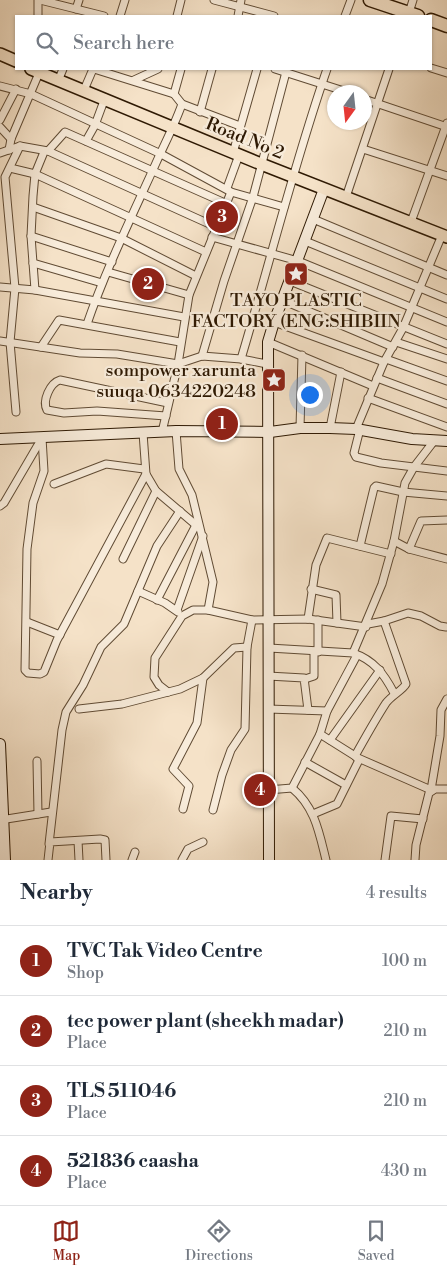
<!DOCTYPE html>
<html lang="en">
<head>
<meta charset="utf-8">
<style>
	body { margin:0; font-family:"Libre Bodoni",serif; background:#f6f6f7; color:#1f2937 }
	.compass { position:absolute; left:327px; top:85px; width:45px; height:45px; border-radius:50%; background:#fff; box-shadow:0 1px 4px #0004; rotate:195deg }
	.you { position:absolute; left:309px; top:394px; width:18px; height:18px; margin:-12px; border:4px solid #fff; border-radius:50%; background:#1a73e8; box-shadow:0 0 0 8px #1a73e833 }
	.badge { display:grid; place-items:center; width:32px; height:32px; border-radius:50%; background:#8f2418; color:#fff; font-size:16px; font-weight:700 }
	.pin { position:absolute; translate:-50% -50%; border:2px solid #fff; box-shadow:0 1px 5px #0006 }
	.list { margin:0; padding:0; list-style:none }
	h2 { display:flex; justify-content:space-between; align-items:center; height:65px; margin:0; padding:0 20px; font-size:21px }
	h2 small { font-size:16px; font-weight:400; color:#747a83 }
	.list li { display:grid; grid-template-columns:32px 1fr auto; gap:15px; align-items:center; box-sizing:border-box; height:70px; padding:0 20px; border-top:1px solid #e0e1e3 }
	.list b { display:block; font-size:19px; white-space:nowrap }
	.list p { margin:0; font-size:16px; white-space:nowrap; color:#747a83 }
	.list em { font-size:16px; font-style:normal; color:#747a83 }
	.icon { flex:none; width:28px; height:28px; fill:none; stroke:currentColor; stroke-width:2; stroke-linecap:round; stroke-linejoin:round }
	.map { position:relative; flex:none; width:447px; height:860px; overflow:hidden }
	.search { position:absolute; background:#fff; box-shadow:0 1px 4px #0004; left:15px; right:15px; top:15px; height:55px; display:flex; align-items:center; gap:12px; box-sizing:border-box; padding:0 18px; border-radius:0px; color:#747a83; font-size:19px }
	.sheet { height:345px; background:#fff }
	nav { display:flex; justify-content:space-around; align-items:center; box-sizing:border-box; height:70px; border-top:1px solid #e0e1e3; background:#fff; font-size:14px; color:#747a83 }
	nav a { display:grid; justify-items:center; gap:2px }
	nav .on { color:#8f2418 }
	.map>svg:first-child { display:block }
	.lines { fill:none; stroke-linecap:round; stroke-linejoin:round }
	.street-casing { stroke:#604b34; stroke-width:9 }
	.secondary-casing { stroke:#2e1903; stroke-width:12 }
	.primary-casing { stroke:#2e1903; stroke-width:14 }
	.highway-casing { stroke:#2e1903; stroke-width:15 }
	.street { stroke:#f8ecdb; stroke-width:7 }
	.secondary { stroke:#f8ecdb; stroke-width:10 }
	.primary { stroke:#f5e2c8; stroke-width:11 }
	.highway { stroke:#f5e2c8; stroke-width:12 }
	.labels { text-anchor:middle; stroke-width:4.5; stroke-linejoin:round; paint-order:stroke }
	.street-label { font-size:18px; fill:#2e1903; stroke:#f8ecdb }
	.poi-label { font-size:18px; fill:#2e1903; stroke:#f8ecdb }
</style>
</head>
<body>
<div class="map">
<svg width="447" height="860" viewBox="0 0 447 860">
	<rect width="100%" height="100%" fill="#f5e2c8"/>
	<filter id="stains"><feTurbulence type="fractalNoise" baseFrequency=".004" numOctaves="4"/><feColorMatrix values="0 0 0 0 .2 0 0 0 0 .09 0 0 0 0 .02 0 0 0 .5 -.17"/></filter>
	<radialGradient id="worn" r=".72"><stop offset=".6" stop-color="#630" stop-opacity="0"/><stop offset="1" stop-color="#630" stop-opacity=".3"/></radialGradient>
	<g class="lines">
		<defs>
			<g id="street">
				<path d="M 38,0 L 38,16"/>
				<path d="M 40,0 L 104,16"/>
				<path d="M 214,0 L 274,16"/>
				<path d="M 76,9 L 79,0"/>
				<path d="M 120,16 L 125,0"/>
				<path d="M 177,16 L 181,0"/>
				<path d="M 238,16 L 241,0"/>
				<path d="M 345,16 L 351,0"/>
				<path d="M 408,16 L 413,0"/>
				<path d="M 431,68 L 447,73"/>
				<path d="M 94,69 L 174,94 L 182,104 L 240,126"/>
				<path d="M 275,69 L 347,92"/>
				<path d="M 134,80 L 158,69"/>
				<path d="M 58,81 L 63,69"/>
				<path d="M 0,86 L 31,94 L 161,154 L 231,192 L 284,207"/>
				<path d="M 84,90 L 93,69"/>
				<path d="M 174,94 L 181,69"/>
				<path d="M 364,99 L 447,127"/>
				<path d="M 200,112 L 212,69"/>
				<path d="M 0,120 L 16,89"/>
				<path d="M 0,127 L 11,139"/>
				<path d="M 86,141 L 95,125 L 105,98"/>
				<path d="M 363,149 L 447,176"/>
				<path d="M 9,150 L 11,139 L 39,73"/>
				<path d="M 48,151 L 65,132 L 225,203"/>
				<path d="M 0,153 L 20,146 L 48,151 L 216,227"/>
				<path d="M 233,153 L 257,69"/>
				<path d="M 10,168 L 35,174 L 206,252"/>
				<path d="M 227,188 L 239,155"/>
				<path d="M 346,197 L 389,69"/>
				<path d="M 33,207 L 121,238 L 196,276"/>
				<path d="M 313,219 L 447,275"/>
				<path d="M 411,222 L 447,123"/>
				<path d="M 31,236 L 112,262"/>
				<path d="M 212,237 L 298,261 L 447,322"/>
				<path d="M 305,241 L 447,299"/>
				<path d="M 33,263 L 102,283"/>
				<path d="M 108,272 L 189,295"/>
				<path d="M 290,281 L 447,344"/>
				<path d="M 0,287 L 35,290 L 184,317"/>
				<path d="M 35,290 L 31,236 L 33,196 L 35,174 L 44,152"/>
				<path d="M 282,300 L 393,347"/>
				<path d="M 274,322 L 384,362"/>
				<path d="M 87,324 C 106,269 132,216 156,163 C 165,143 175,124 182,104"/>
				<path d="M 0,341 L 80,353 L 117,354 L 178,364 L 202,356 L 241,359 L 267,364"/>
				<path d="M 268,342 L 373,386"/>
				<path d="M 396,342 L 447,359"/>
				<path d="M 41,347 L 59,320 L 180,342"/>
				<path d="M 202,356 L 224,281 L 253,197 L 286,72"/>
				<path d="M 241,359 C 270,262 294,164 327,69"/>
				<path d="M 386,359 L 447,381"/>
				<path d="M 377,378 L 447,404"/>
				<path d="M 368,398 L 447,427"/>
				<path d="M 16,412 L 10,342 L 15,288 L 5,177 L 20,146"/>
				<path d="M 166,416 L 97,411 L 64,413 L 47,410 C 42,401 50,383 60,380 L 168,403"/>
				<path d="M 300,428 L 302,355"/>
				<path d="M 330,428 L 341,372"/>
				<path d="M 356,429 L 384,362 L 403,328 L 442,235"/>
				<path d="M 360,429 L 354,453 L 356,457 L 381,463 L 447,471"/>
				<path d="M 176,431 L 179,469 L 192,495 L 213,582 L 208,610"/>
				<path d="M 162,432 L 178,364 L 189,295 L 231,192"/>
				<path d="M 143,433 L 146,474 L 156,491 L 196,525"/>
				<path d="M 42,438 L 44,471 L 33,503 L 27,549 L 25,670 L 28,673 L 40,674 L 44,672 L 57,640 L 146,474"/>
				<path d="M 54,484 L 106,464 L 144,469"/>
				<path d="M 0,506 L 4,503 L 42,438"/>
				<path d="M 394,541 L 409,549 L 447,559"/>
				<path d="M 360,546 L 374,488 L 376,486 L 403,492 L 447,496"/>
				<path d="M 409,549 L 421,521 L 447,520"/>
				<path d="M 123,559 L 156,491"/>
				<path d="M 311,589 L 336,595 L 337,623"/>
				<path d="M 138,591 L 165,603 L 178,612"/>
				<path d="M 157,600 L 197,523"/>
				<path d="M 177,610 L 203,536"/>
				<path d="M 308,619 L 316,565 L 327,538 L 391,554"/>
				<path d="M 27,622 L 60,635"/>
				<path d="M 368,624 L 384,621 L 408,613 L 421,616 L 440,626 L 446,627"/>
				<path d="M 269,648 L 353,653 C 374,660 384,674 394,693"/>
				<path d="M 318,652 L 318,620"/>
				<path d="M 353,653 L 382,584 L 394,541 L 405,483 L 414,467 L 434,441"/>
				<path d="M 268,676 L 304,678 L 308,710"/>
				<path d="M 305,679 L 314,676 L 314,651"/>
				<path d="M 168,692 L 159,685 L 154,677 L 155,658 L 182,616 L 193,610 L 208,610 L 252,620 L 308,619 L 366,627"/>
				<path d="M 79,709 L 122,704 L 180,689 L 203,678 L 234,648 L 247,647"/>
				<path d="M 268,709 L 327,711"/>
				<path d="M 330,740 L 380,670"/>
				<path d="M 355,756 C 365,738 375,720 386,703 C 392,695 403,690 406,684 L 384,621"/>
				<path d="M 358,758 L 431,790 L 440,736 L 441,710 L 447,699"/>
				<path d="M 37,761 L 38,814"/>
				<path d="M 305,762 L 346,785"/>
				<path d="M 292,788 C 315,807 319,832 326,860"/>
				<path d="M 268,790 L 292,788 L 320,734 L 327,711 L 357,655"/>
				<path d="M 183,809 L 189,786 L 173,769 L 197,723 L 203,678"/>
				<path d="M 213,810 L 222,775 L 231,750 L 245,729 L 247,647 L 252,620"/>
				<path d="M 313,814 L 337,804 L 359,760 L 355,756 L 320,734"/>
				<path d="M 0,820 L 51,812"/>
				<path d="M 78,841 L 79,860"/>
				<path d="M 49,844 L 62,730 L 66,712 L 83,685 L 101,647 L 124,624 L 157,546 L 180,511"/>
				<path d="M 48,860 L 50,842 L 100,839 L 105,840 L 106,860"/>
				<path d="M 132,860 L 135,852"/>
				<path d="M 182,860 L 188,849 L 203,842"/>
				<path d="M 385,860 L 391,816 L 423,819"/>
				<path d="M 415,860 L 416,845 L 429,793 L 435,789 L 447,789"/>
			</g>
			<g id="secondary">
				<path d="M 0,439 L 176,431 L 270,432 L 300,428 L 330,428 L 356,429 L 412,439 L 447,441"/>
				<path d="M 0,744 L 5,860"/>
				<path d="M 269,860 L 268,342 L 274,322 L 324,189"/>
			</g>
			<g id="primary">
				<path d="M 0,54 L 16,61"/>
				<path d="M 31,69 L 261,164 L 447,237"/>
			</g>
			<g id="highway">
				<path d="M 370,0 L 418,16"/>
				<path d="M 431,20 L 447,26"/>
			</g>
		</defs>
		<use href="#street" class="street-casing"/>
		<use href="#secondary" class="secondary-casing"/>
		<use href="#primary" class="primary-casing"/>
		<use href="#highway" class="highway-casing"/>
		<use href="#street" class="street"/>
		<use href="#secondary" class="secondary"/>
		<use href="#primary" class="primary"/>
		<use href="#highway" class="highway"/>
	</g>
	<defs>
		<symbol id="sight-square" viewBox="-11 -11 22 22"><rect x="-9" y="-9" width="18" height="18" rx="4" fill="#8f2418" stroke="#f8ecdb"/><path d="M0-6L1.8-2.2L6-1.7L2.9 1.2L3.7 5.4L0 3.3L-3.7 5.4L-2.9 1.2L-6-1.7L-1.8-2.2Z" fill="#fff"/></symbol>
	</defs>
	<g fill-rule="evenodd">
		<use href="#sight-square" x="282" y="260" width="28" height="28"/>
		<use href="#sight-square" x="260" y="366" width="28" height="28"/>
	</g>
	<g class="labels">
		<g class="street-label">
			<text transform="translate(245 138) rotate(22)" y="6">Road No 2</text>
		</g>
		<g class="poi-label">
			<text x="296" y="306">TAYO PLASTIC<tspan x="296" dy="21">FACTORY (ENG:SHIBIIN</tspan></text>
			<text x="256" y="376" text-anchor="end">sompower xarunta<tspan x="256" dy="21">suuqa 0634220248</tspan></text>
		</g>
	</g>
	<rect width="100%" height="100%" filter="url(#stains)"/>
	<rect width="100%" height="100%" fill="url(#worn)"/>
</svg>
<svg class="compass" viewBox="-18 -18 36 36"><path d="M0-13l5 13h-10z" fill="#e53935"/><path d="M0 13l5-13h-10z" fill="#747a83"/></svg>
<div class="you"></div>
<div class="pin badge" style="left:222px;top:424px">1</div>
<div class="pin badge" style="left:148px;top:284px">2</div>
<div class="pin badge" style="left:222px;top:217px">3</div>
<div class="pin badge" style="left:260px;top:790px">4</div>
<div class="search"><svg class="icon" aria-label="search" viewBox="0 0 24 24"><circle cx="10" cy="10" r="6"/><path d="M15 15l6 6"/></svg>Search here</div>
</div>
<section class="sheet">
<h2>Nearby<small>4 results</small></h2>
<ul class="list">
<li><span class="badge">1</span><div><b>TVC Tak Video Centre</b><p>Shop</p></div><em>100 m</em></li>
<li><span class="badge">2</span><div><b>tec power plant (sheekh madar)</b><p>Place</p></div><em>210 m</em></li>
<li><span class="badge">3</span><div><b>TLS 511046</b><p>Place</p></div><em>210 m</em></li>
<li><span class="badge">4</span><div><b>521836 caasha</b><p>Place</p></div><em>430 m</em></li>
</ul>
</section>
<nav>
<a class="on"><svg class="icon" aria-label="map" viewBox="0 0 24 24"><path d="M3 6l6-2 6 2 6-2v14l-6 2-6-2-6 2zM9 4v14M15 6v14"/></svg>Map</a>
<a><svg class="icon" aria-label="directions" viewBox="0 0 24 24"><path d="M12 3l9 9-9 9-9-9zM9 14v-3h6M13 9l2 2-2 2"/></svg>Directions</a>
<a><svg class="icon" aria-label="saved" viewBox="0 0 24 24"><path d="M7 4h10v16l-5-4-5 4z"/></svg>Saved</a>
</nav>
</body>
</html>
